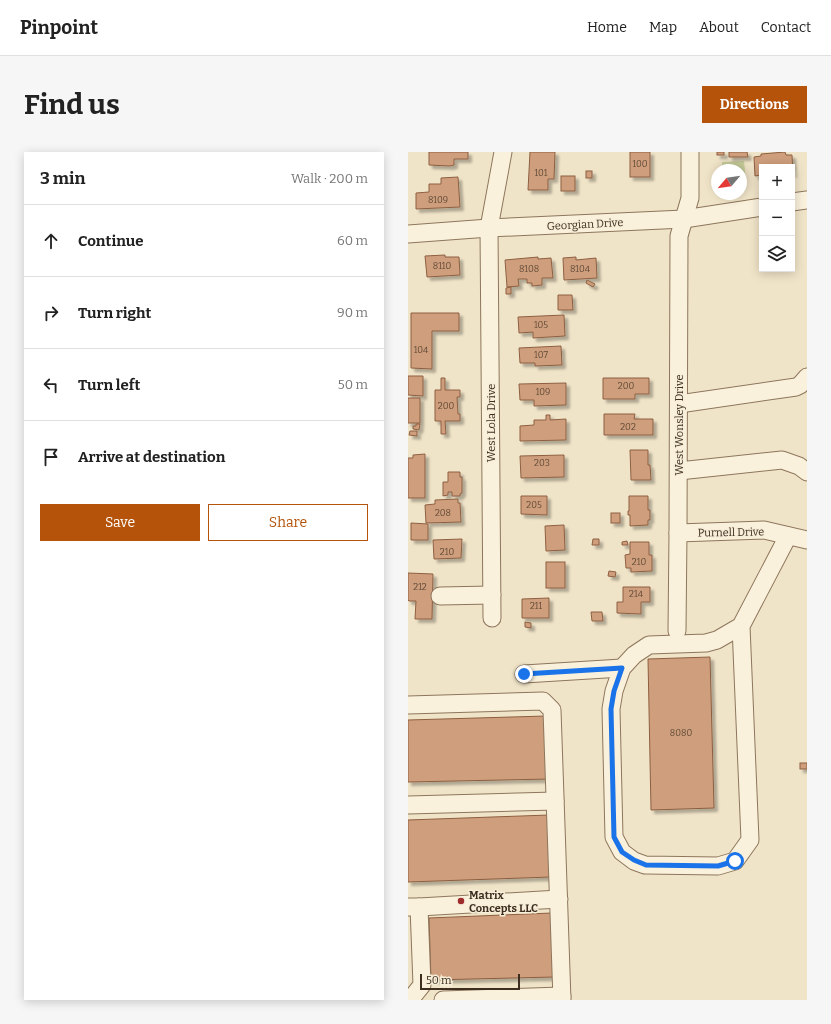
<!DOCTYPE html>
<html lang="en">
<head>
<meta charset="utf-8">
<style>
	body { margin:0; font-family:Bitter,serif; background:#f6f6f6; color:#222 }
	.controls { position:absolute; right:12px; top:12px; display:grid; overflow:hidden; border-radius:0px; box-shadow:0 2px 10px #0003 }
	.controls button { width:36px; height:36px; display:grid; place-items:center; padding:0; border:0; border-bottom:1px solid #e0e0e0; background:#fff; color:#222; font:20px sans-serif }
	.compass { position:absolute; left:303px; top:12px; width:36px; height:36px; border-radius:50%; background:#fff; box-shadow:0 2px 10px #0003; rotate:241deg }
	.scale { position:absolute; left:12px; bottom:10px; width:100px; box-sizing:border-box; padding-left:4px; border:2px solid #3d2e20; border-top:0; font-size:11px; line-height:14px; white-space:nowrap; color:#3d2e20; -webkit-text-stroke:3px #f7eed8; paint-order:stroke }
	.stop { position:absolute; width:12px; height:12px; margin:-9px; border:3px solid #1a73e8; border-radius:50%; background:#fff }
	.stop.end { background:#1a73e8; border-color:#fff; box-shadow:0 1px 4px #0008 }
	.list { margin:0; padding:0; list-style:none }
	h2 { display:flex; justify-content:space-between; align-items:center; height:52px; margin:0; padding:0 16px; font-size:17px }
	h2 small { font-size:13px; font-weight:400; color:#767676 }
	.list li { display:grid; grid-template-columns:26px 1fr auto; gap:12px; align-items:center; box-sizing:border-box; height:72px; padding:0 16px; border-top:1px solid #e0e0e0 }
	.list b { display:block; font-size:15px; white-space:nowrap }
	.list em { font-size:13px; font-style:normal; color:#767676 }
	.actions { display:flex; gap:8px; padding:12px 16px }
	.actions a { flex:1; padding:9px 0; border:1px solid #b45309; border-radius:0px; text-align:center; font-size:14px; color:#b45309 }
	.actions .main { background:#b45309; color:#fff }
	.icon { flex:none; width:22px; height:22px; fill:none; stroke:currentColor; stroke-width:2; stroke-linecap:round; stroke-linejoin:round }
	.map { position:relative; flex:none; width:399px; height:848px; overflow:hidden; border-radius:0px }
	header { display:flex; align-items:center; gap:24px; box-sizing:border-box; height:56px; padding:0 20px; background:#fff; border-bottom:1px solid #e0e0e0 }
	header strong { font-size:19px }
	nav { display:flex; gap:22px; margin-inline-start:auto; font-size:14px }
	.intro { display:flex; align-items:center; justify-content:space-between; box-sizing:border-box; height:96px; padding:0 24px }
	h1 { margin:0; font-size:28px }
	.button { padding:10px 18px; border-radius:0px; background:#b45309; color:#fff; font-size:14px; font-weight:700 }
	main { display:flex; gap:24px; padding:0 24px }
	aside { flex:1; background:#fff; border-radius:0px; box-shadow:0 2px 10px #0003 }
	.map>svg:first-child { display:block }
	.green { fill:#c9cf9b }
	.building { fill:#cf9f7d; stroke:#8d5f41; filter:url(#shadow) }
	.lines { fill:none; stroke-linecap:round; stroke-linejoin:round }
	.minor-casing { stroke:#8d765c; stroke-width:19 }
	.minor { stroke:#faf1dc; stroke-width:17 }
	.route { stroke:#1a73e8; stroke-width:5 }
	.poi-dot { fill:#9e2a2b; stroke:#f7eed8; stroke-width:1.5 }
	.labels { text-anchor:middle; stroke-width:3; stroke-linejoin:round; paint-order:stroke }
	.number-label { font-size:9px; fill:#624a37 }
	.street-label { font-size:11px; fill:#3d2e20; stroke:#f7eed8 }
	.poi-label { font-size:11px; font-weight:bold; fill:#3d2e20; stroke:#f7eed8; text-anchor:start }
</style>
</head>
<body>
<header>
<strong>Pinpoint</strong>
<nav><a>Home</a><a>Map</a><a>About</a><a>Contact</a></nav>
</header>
<div class="intro"><h1>Find us</h1><a class="button">Directions</a></div>
<main>
<aside>
<h2>3 min<small>Walk · 200 m</small></h2>
<ul class="list">
<li><svg class="icon" aria-label="ahead" viewBox="0 0 24 24"><path d="M12 20V5M6 11l6-6 6 6"/></svg><div><b>Continue</b></div><em>60 m</em></li>
<li><svg class="icon" aria-label="right" viewBox="0 0 24 24"><path d="M7 20v-9h11M14 6l5 5-5 5"/></svg><div><b>Turn right</b></div><em>90 m</em></li>
<li><svg class="icon" aria-label="left" viewBox="0 0 24 24"><path d="M17 20v-9H6M10 6l-5 5 5 5"/></svg><div><b>Turn left</b></div><em>50 m</em></li>
<li><svg class="icon" aria-label="arrive" viewBox="0 0 24 24"><path d="M6 21V4h12l-3 4 3 4H6"/></svg><div><b>Arrive at destination</b></div></li>
</ul>
<div class="actions"><a class="main">Save</a><a>Share</a></div>
</aside>
<div class="map">
<svg width="399" height="848" viewBox="0 0 399 848">
	<defs>
		<filter id="shadow"><feDropShadow dx="3.5" dy="3.5" stdDeviation="1" flood-color="#0004"/></filter>
	</defs>
	<rect width="100%" height="100%" fill="#f0e4c8"/>
	<path class="green" d="M 336,9 L 338,30 L 333,31 L 333,18 L 314,18 L 314,10 Z"/>
	<g class="building">
		<path d="M 21,0 L 60,0 L 60,7 L 46,7 L 46,13 L 42,14 L 21,13 Z"/>
		<path d="M 122,0 L 147,0 L 146,27 L 140,27 L 140,38 L 120,38 Z"/>
		<rect x="222" y="0" width="20" height="25"/>
		<rect x="309" y="0" width="7" height="3"/>
		<path d="M 321,0 L 339,0 L 340,5 L 321,5 Z"/>
		<path d="M 377,0 L 378,3 L 384,3 L 385,22 L 384,22 L 384,15 L 354,15 L 354,23 L 347,24 L 346,5 L 353,4 L 353,2 Z"/>
		<rect x="178" y="19" width="6" height="7"/>
		<rect x="153" y="24" width="14" height="15"/>
		<path d="M 50,25 L 52,55 L 8,57 L 8,41 L 21,40 L 21,32 L 33,32 L 33,26 Z"/>
		<path d="M 37,103 L 37,105 L 51,105 L 52,123 L 19,125 L 17,104 Z"/>
		<path d="M 130,105 L 130,107 L 143,106 L 145,126 L 134,126 L 134,133 L 124,134 L 124,131 L 119,131 L 119,127 L 110,127 L 111,134 L 99,135 L 97,108 Z"/>
		<path d="M 168,105 L 168,108 L 188,106 L 189,126 L 156,128 L 155,106 Z"/>
		<path d="M 179,128 L 187,132 L 185,135 L 178,131 Z"/>
		<path d="M 103,135 L 103,142 L 98,142 L 98,136 Z"/>
		<path d="M 150,143 L 164,143 L 165,158 L 150,158 Z"/>
		<path d="M 3,161 L 51,161 L 51,179 L 24,179 L 24,217 L 3,216 Z"/>
		<path d="M 156,163 L 157,184 L 125,186 L 125,180 L 111,181 L 110,165 Z"/>
		<path d="M 153,194 L 154,213 L 127,214 L 127,211 L 112,211 L 111,196 Z"/>
		<path d="M 0,224 L 15,224 L 15,244 L 0,243 Z"/>
		<path d="M 33,226 L 37,226 L 37,238 L 52,238 L 52,245 L 49,245 L 50,262 L 52,262 L 52,269 L 37,269 L 38,282 L 33,282 L 33,269 L 27,269 L 27,238 L 33,238 Z"/>
		<path d="M 195,226 L 241,226 L 241,242 L 227,242 L 227,247 L 195,247 Z"/>
		<path d="M 158,231 L 158,253 L 126,254 L 126,248 L 112,248 L 111,232 Z"/>
		<rect x="0" y="246" width="12" height="25"/>
		<path d="M 196,262 L 227,262 L 226,267 L 245,267 L 245,283 L 196,283 Z"/>
		<path d="M 138,263 L 142,263 L 142,268 L 158,267 L 158,288 L 112,289 L 112,274 L 126,273 L 126,268 L 138,268 Z"/>
		<path d="M 8,272 L 12,272 L 11,278 L 5,277 L 5,274 L 8,274 Z"/>
		<path d="M 2,279 L 9,279 L 9,284 L 1,283 Z"/>
		<path d="M 222,298 L 240,298 L 240,313 L 242,313 L 243,328 L 223,328 Z"/>
		<path d="M 17,302 L 17,346 L 0,346 L 0,306 L 5,306 L 5,303 Z"/>
		<path d="M 156,303 L 156,325 L 113,326 L 112,304 Z"/>
		<path d="M 40,320 L 52,320 L 52,325 L 54,325 L 54,341 L 52,342 L 52,344 L 44,344 L 44,340 L 40,340 L 40,343 L 35,344 L 35,330 L 40,330 Z"/>
		<path d="M 113,344 L 139,344 L 139,363 L 113,362 Z"/>
		<path d="M 221,344 L 240,344 L 240,358 L 242,358 L 242,368 L 240,368 L 240,373 L 222,374 L 222,363 L 220,363 L 220,359 L 221,359 Z"/>
		<path d="M 50,347 L 50,351 L 52,351 L 53,370 L 18,371 L 17,353 L 27,352 L 27,348 Z"/>
		<rect x="203" y="361" width="9" height="10"/>
		<path d="M 3,371 L 20,372 L 20,388 L 3,388 Z"/>
		<path d="M 156,373 L 157,398 L 138,399 L 137,374 Z"/>
		<path d="M 54,387 L 53,406 L 26,407 L 25,388 Z"/>
		<path d="M 185,387 L 191,387 L 191,393 L 184,393 Z"/>
		<path d="M 219,389 L 220,393 L 214,393 L 214,390 Z"/>
		<path d="M 222,390 L 241,390 L 241,403 L 244,403 L 244,419 L 223,420 L 223,416 L 218,416 L 217,403 L 222,402 Z"/>
		<rect x="138" y="410" width="19" height="26"/>
		<path d="M 201,419 L 208,420 L 207,425 L 200,424 Z"/>
		<path d="M 0,421 L 25,422 L 24,467 L 7,467 L 8,449 L 1,449 L 0,448 Z"/>
		<path d="M 215,435 L 242,435 L 242,450 L 233,450 L 233,462 L 209,461 L 209,450 L 215,450 Z"/>
		<path d="M 141,446 L 141,466 L 114,466 L 114,447 Z"/>
		<path d="M 183,460 L 194,460 L 195,469 L 184,469 Z"/>
		<path d="M 117,470 L 123,471 L 123,476 L 117,475 Z"/>
		<path d="M 302,505 L 306,656 L 243,658 L 240,507 Z"/>
		<path d="M 138,564 L 141,627 L 0,630 L 0,568 Z"/>
		<rect x="392" y="611" width="7" height="6"/>
		<path d="M 141,663 L 143,725 L 0,730 L 0,668 Z"/>
		<path d="M 144,761 L 146,825 L 23,828 L 21,766 Z"/>
	</g>
	<g class="lines">
		<defs>
			<g id="minor">
				<path d="M 384,50 L 399,48"/>
				<path d="M 0,82 L 81,76 L 276,67 L 354,55"/>
				<path d="M 271,252 L 388,235 L 392,233 L 399,225"/>
				<path d="M 271,319 L 374,308 L 391,314 L 399,320"/>
				<path d="M 270,381 L 356,378 L 399,388"/>
				<path d="M 32,444 L 84,443"/>
				<path d="M 84,466 L 81,76 L 95,0"/>
				<path d="M 333,474 L 309,488 L 298,491 L 241,493 L 226,503 L 214,516 L 206,539 L 203,557 L 206,685 L 214,700 L 226,709 L 237,713 L 310,714 L 327,709 L 342,688 L 333,474 L 380,384"/>
				<path d="M 269,479 L 270,381 L 271,84 L 282,46 L 282,0"/>
				<path d="M 116,522 L 214,516"/>
				<path d="M 0,553 L 135,549 L 144,558 L 154,848"/>
				<path d="M 0,653 L 147,649"/>
				<path d="M 0,755 L 11,755 L 14,833 L 2,848"/>
				<path d="M 11,755 L 151,747"/>
				<path d="M 35,848 L 154,844"/>
			</g>
		</defs>
		<use href="#minor" class="minor-casing"/>
		<use href="#minor" class="minor"/>
	</g>
	<g class="lines">
		<path class="route" d="M 116,522 L 214,516 L 206,539 L 203,557 L 206,685 L 214,700 L 226,708 L 238,713 L 310,714 L 327,709"/>
	</g>
	<circle class="poi-dot" cx="53" cy="749" r="4"/>
	<g class="labels">
		<g class="number-label">
			<text x="232" y="15">100</text>
			<text x="133" y="24">101</text>
			<text x="30" y="51">8109</text>
			<text x="34" y="117">8110</text>
			<text x="121" y="120">8108</text>
			<text x="172" y="120">8104</text>
			<text x="133" y="176">105</text>
			<text x="13" y="201">104</text>
			<text x="133" y="206">107</text>
			<text x="218" y="237">200</text>
			<text x="135" y="243">109</text>
			<text x="38" y="257">200</text>
			<text x="220" y="278">202</text>
			<text x="134" y="314">203</text>
			<text x="126" y="356">205</text>
			<text x="35" y="364">208</text>
			<text x="39" y="403">210</text>
			<text x="231" y="413">210</text>
			<text x="12" y="438">212</text>
			<text x="228" y="445">214</text>
			<text x="128" y="457">211</text>
			<text x="273" y="584">8080</text>
		</g>
		<g class="street-label">
			<text transform="translate(177 72) rotate(-3)" y="4">Georgian Drive</text>
			<text transform="translate(83 271) rotate(-90)" y="4">West Lola Drive</text>
			<text transform="translate(271 273) rotate(-90)" y="4">West Wonsley Drive</text>
			<text transform="translate(323 380) rotate(-1)" y="4">Purnell Drive</text>
		</g>
		<g class="poi-label">
			<text x="61" y="747">Matrix<tspan x="61" dy="13">Concepts LLC</tspan></text>
		</g>
	</g>
</svg>
<div class="controls">
<button>+</button>
<button>−</button>
<button><svg class="icon" aria-label="layers" viewBox="0 0 24 24"><path d="M12 4l9 5-9 5-9-5zM3 14l9 5 9-5"/></svg></button>
</div>
<svg class="compass" viewBox="-18 -18 36 36"><path d="M0-13l5 13h-10z" fill="#e53935"/><path d="M0 13l5-13h-10z" fill="#767676"/></svg>
<div class="scale">50 m</div>
<div class="stop" style="left:327px;top:709px"></div>
<div class="stop end" style="left:116px;top:522px"></div>
</div>
</main>
</body>
</html>
